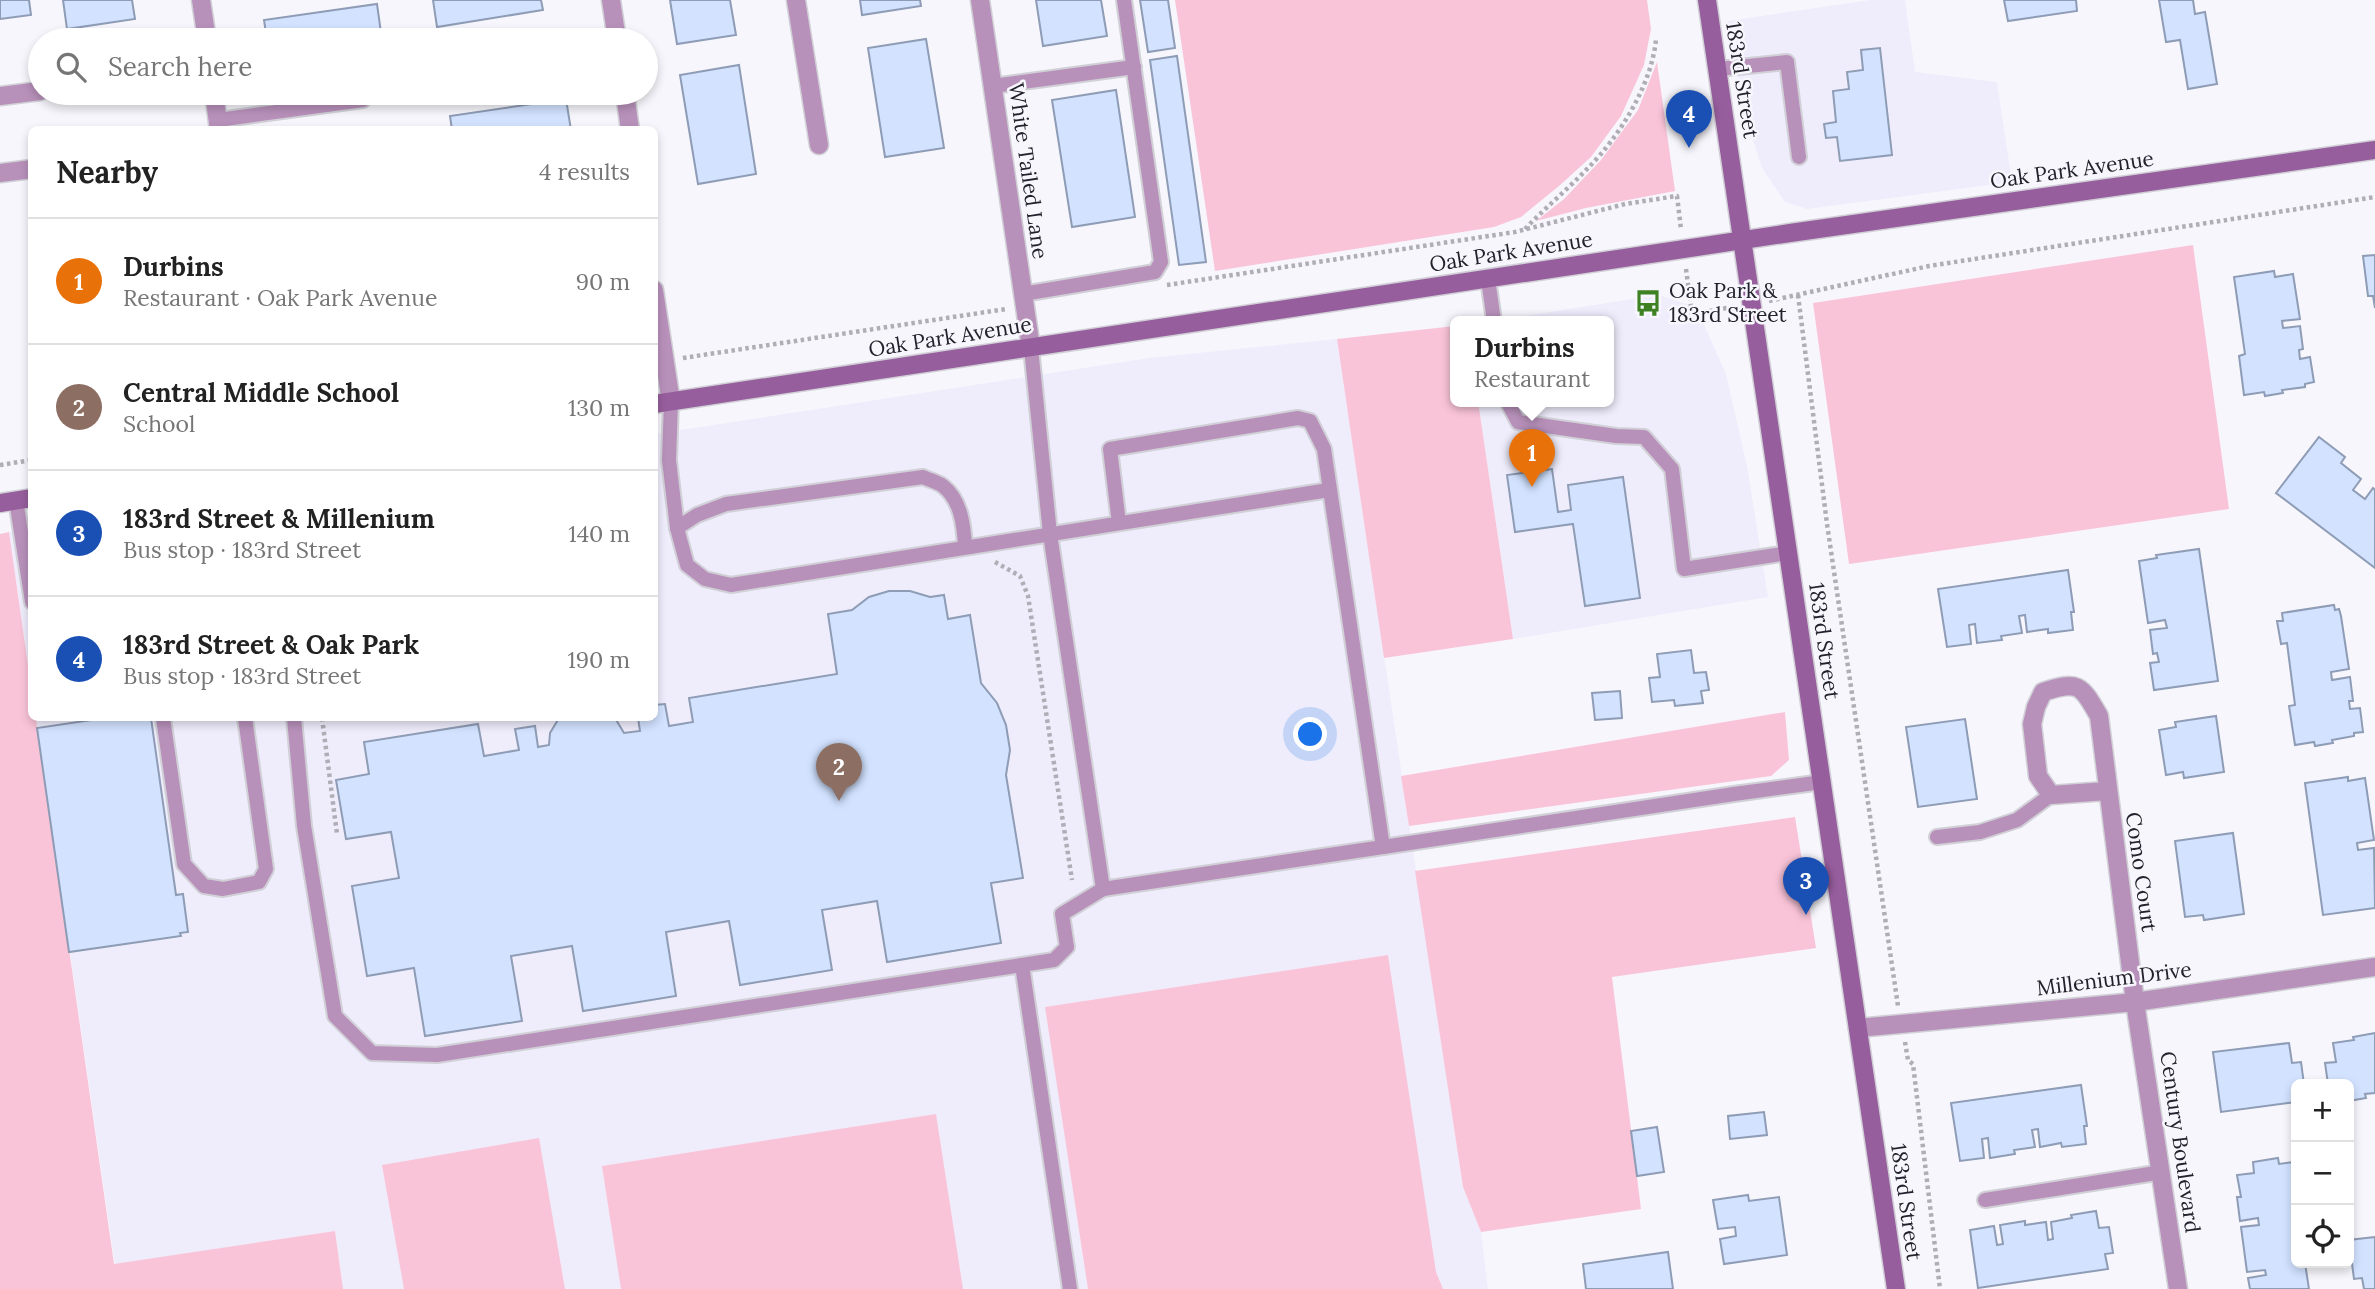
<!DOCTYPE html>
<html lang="en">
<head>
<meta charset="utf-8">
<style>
	body { margin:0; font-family:Lora,serif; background:#f6f6f6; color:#222 }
	.controls { position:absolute; right:21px; bottom:21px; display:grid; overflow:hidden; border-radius:10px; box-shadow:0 4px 10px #0003 }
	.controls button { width:63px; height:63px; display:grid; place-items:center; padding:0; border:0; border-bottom:2px solid #e0e0e0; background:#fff; color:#222; font:35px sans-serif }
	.you { position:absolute; left:1311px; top:735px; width:24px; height:24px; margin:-18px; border:5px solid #fff; border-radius:50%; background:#1a73e8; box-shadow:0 0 0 10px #1a73e833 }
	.badge { display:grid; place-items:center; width:46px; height:46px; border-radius:50%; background:#d93025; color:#fff; font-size:23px; font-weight:700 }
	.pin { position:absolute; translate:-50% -58px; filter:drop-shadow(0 2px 4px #0008) }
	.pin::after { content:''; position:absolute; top:37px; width:24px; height:21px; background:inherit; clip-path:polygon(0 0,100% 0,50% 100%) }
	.popup { position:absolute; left:1450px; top:316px; width:164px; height:91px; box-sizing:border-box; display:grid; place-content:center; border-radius:10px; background:#fff; filter:drop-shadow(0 2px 5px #0005); font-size:23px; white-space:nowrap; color:#767676 }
	.popup b { font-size:26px; color:#222 }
	.popup::after { content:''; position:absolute; left:50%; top:100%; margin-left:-14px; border:14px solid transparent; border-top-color:#fff }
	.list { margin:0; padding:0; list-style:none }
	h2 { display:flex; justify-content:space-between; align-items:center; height:91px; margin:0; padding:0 28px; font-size:30px }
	h2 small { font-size:23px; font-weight:400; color:#767676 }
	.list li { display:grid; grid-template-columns:46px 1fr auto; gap:21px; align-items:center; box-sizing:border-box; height:126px; padding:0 28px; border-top:2px solid #e0e0e0 }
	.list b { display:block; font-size:26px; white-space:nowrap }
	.list p { margin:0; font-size:23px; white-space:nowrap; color:#767676 }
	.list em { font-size:23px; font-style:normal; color:#767676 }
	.icon { flex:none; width:38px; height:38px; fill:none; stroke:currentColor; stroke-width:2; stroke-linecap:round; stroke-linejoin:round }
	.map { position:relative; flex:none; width:2375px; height:1289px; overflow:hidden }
	.search { position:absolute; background:#fff; box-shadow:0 4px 10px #0003; left:28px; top:28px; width:630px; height:77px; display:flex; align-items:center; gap:18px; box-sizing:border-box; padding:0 24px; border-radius:38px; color:#767676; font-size:26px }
	.panel { position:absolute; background:#fff; box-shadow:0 4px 10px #0003; left:28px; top:126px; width:630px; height:595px; border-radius:10px }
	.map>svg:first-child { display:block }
	.built { fill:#efedfc }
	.green { fill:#fac4d8 }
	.building { fill:#d2e2ff; stroke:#8e9cb5; stroke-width:2 }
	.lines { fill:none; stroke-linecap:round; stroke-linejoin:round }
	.lane-casing { stroke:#d1d0d7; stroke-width:18 }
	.street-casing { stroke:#d1d0d7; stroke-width:21 }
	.secondary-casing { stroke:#d1d0d7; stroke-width:21 }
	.path { stroke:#afadb5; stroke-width:4.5; stroke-dasharray:3.5 3.5; stroke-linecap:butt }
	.lane { stroke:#b891bb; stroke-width:14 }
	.street { stroke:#b891bb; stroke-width:18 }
	.secondary { stroke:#975e9d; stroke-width:18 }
	.labels { text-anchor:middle; stroke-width:5; stroke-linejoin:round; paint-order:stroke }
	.street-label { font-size:21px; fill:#23212c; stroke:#f7f6fc }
	.poi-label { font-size:21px; fill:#23212c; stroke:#f7f6fc; text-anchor:start }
</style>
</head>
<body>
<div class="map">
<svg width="2375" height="1289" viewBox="0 0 2375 1289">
	<rect width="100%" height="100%" fill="#f7f6fc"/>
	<g class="built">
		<path d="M 1870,0 L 1905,0 L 1915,72 L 1997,82 L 2012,182 L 1807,209 L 1785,202 L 1762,168 L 1746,118 L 1728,21 Z"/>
		<path d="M 1658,295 L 1696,307 L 1726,374 L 1747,466 L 1768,597 L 1513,639 L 1478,401 L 1609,401 L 1609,321 L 1493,321 Z"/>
		<path d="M 1337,339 L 1463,1187 L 1481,1232 L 1488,1289 L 343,1289 L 335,1231 L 115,1265 L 36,718 L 654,718 L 655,434 L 1149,358 Z"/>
		<path d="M 31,529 L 31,686 L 9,532 Z"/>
	</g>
	<g class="green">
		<path d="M 1175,0 L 1647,0 L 1651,29 L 1644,65 L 1621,116 L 1591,157 L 1559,186 L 1521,217 L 1494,227 L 1215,271 Z"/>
		<path d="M 1657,62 L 1675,191 L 1586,208 L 1536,221 L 1564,199 L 1601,160 L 1638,110 Z"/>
		<path d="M 2193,245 L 2229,509 L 1849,564 L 1813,303 Z"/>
		<path d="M 1455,326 L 1455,401 L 1478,401 L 1513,639 L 1384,658 L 1337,339 Z"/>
		<path d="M 9,532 L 31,686 L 32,718 L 36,718 L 114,1264 L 335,1231 L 343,1289 L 0,1289 L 0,534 Z"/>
		<path d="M 1785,712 L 1789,760 L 1771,776 L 1409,826 L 1401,776 Z"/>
		<path d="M 1795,817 L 1816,948 L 1612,977 L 1641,1209 L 1481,1232 L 1463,1187 L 1415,871 Z"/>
		<path d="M 1388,955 L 1436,1272 L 1443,1289 L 1088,1289 L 1045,1007 Z"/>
		<path d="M 936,1114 L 963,1289 L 621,1289 L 602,1166 Z"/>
		<path d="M 539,1138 L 565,1289 L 404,1289 L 382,1165 Z"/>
	</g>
	<g class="building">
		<path d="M 0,0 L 29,0 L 31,15 L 0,19 Z"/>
		<path d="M 63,0 L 132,0 L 135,19 L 67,29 Z"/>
		<path d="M 433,0 L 541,0 L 543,10 L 437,27 Z"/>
		<path d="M 670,0 L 730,0 L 736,35 L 677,44 Z"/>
		<path d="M 860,0 L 920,0 L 921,6 L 862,15 Z"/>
		<path d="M 1036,0 L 1101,0 L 1107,36 L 1043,46 Z"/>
		<path d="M 1140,0 L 1168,0 L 1175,48 L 1148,52 Z"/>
		<path d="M 2004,0 L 2076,0 L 2077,11 L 2008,21 Z"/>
		<path d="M 2159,0 L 2193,0 L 2195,14 L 2205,12 L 2217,84 L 2188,89 L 2180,40 L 2166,42 Z"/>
		<path d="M 377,4 L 382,40 L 267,40 L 264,20 Z"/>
		<path d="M 926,39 L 944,148 L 885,157 L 868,48 Z"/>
		<path d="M 1880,48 L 1892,155 L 1840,161 L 1837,137 L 1826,138 L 1824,124 L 1836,122 L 1833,91 L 1849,89 L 1847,72 L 1863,70 L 1861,50 Z"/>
		<path d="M 1177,56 L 1206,262 L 1179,265 L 1150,60 Z"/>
		<path d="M 739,65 L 756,174 L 698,184 L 680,75 Z"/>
		<path d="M 1116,90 L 1135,217 L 1072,227 L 1052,100 Z"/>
		<path d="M 566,99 L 571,130 L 452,130 L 450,116 Z"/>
		<path d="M 2375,255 L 2375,308 L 2373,296 L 2368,296 L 2363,256 Z"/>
		<path d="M 2274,271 L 2275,277 L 2293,274 L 2300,319 L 2282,321 L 2283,328 L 2300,326 L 2303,349 L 2299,350 L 2300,359 L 2310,357 L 2314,382 L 2305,384 L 2305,387 L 2282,390 L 2283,393 L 2265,396 L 2264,392 L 2244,395 L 2239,356 L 2245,354 L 2234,277 Z"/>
		<path d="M 2319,437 L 2345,457 L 2341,463 L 2361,479 L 2353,490 L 2365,499 L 2373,488 L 2375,490 L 2375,568 L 2276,493 Z"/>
		<path d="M 1552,469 L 1558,512 L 1571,510 L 1568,485 L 1623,477 L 1640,598 L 1585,606 L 1573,524 L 1515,532 L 1507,475 Z"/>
		<path d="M 2199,549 L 2218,681 L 2154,690 L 2150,663 L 2159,662 L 2157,653 L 2153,654 L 2150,630 L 2167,628 L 2165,620 L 2148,623 L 2139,561 L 2157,558 L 2156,555 Z"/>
		<path d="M 2068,570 L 2074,612 L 2071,612 L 2073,630 L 2048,633 L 2048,629 L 2027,632 L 2025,615 L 2019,616 L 2022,633 L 2001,636 L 2002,640 L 1977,643 L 1975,624 L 1969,625 L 1971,644 L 1947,647 L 1938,589 Z"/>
		<path d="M 889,591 L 910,591 L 930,597 L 944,595 L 948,619 L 970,615 L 981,683 L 997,703 L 1006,725 L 1010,750 L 1006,775 L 1023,878 L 991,883 L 1001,943 L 887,962 L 877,901 L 822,910 L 832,970 L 740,985 L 729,921 L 666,932 L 676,996 L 583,1011 L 572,946 L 511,956 L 522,1021 L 425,1036 L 414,968 L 367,976 L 352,886 L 399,878 L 391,832 L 346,839 L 336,780 L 369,774 L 364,742 L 478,724 L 484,756 L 519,750 L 515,729 L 535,726 L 538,747 L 549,745 L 550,733 L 559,718 L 615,718 L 624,733 L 640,731 L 638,718 L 654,718 L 654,705 L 665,704 L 669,726 L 693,722 L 689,698 L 837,674 L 828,614 L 852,610 L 869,597 Z"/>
		<path d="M 2334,605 L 2335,610 L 2339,609 L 2341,616 L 2349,669 L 2331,672 L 2332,680 L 2350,677 L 2353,701 L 2349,701 L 2350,709 L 2360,708 L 2363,732 L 2354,733 L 2354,736 L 2332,740 L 2333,743 L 2315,746 L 2314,742 L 2295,745 L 2289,706 L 2295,705 L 2287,643 L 2281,644 L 2277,621 L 2283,621 L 2282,613 Z"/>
		<path d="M 1691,650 L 1694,673 L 1706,672 L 1709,690 L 1701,691 L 1703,703 L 1675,706 L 1674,700 L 1652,702 L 1649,678 L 1660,677 L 1657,654 Z"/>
		<path d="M 1620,691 L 1622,718 L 1595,720 L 1592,693 Z"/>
		<path d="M 2216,716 L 2224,772 L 2184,778 L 2183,772 L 2166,775 L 2159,730 L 2176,727 L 2175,722 Z"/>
		<path d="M 105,718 L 151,718 L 176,895 L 183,894 L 188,932 L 180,933 L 181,936 L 69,952 L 37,728 Z"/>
		<path d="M 1965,719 L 1977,799 L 1918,807 L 1906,727 Z"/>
		<path d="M 2348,777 L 2348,781 L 2365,778 L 2374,840 L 2357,843 L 2358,850 L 2374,848 L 2375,908 L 2323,915 L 2305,783 Z"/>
		<path d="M 2233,833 L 2244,914 L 2204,920 L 2203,915 L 2185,917 L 2175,841 Z"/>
		<path d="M 2375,1033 L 2375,1093 L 2365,1094 L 2366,1098 L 2349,1101 L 2349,1084 L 2328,1084 L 2325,1063 L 2336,1062 L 2333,1043 L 2354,1040 L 2353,1037 Z"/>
		<path d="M 2289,1043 L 2292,1063 L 2301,1062 L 2304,1084 L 2296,1084 L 2296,1102 L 2221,1112 L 2213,1052 Z"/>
		<path d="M 2081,1085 L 2087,1126 L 2084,1126 L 2086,1144 L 2062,1147 L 2061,1143 L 2040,1147 L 2038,1129 L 2032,1130 L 2035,1147 L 2014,1150 L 2015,1154 L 1990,1158 L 1988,1138 L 1982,1139 L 1984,1158 L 1960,1161 L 1951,1103 Z"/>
		<path d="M 1764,1112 L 1767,1135 L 1730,1139 L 1728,1116 Z"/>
		<path d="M 1657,1127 L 1664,1172 L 1637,1176 L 1631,1131 Z"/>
		<path d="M 2278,1158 L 2279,1164 L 2294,1162 L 2296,1263 L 2305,1263 L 2309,1289 L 2250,1289 L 2248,1278 L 2266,1275 L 2265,1270 L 2247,1272 L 2241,1227 L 2259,1225 L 2258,1218 L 2240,1221 L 2237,1197 L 2241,1197 L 2237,1175 L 2254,1173 L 2253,1162 Z"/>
		<path d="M 1748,1195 L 1749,1201 L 1779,1197 L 1787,1255 L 1724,1264 L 1720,1239 L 1736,1236 L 1735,1227 L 1718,1229 L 1713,1200 Z"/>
		<path d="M 2096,1211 L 2099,1228 L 2109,1227 L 2113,1253 L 2105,1254 L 2108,1269 L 1978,1288 L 1970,1230 L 1994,1226 L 1997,1245 L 2003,1244 L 2000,1225 L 2025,1221 L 2025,1225 L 2046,1222 L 2048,1240 L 2053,1239 L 2051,1222 L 2072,1218 L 2071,1215 Z"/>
		<path d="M 2375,1237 L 2375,1289 L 2364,1289 L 2362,1278 L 2354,1279 L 2349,1240 Z"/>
		<path d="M 1668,1252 L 1673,1289 L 1586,1289 L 1583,1264 Z"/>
	</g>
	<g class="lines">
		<defs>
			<g id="lane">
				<path d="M 1718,69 L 1787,62 L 1799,157"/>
				<path d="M 993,86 L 1134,67"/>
				<path d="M 218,120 L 363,100"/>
				<path d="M 1488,279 L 1494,321"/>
				<path d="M 1023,294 L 1155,272 L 1161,262 L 1124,0"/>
				<path d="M 1031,348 L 1050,534 L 1103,889 L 1383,847 L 1324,449 L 1310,421 L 1298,418 L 1110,449 L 1119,523"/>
				<path d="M 1507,401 L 1518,422 L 1616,436 L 1644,437 L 1672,469 L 1684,569 L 1788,553"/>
				<path d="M 671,402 L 669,460 L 677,528 L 687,565 L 705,579 L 731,585 L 1329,490"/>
				<path d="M 16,500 L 32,602"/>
				<path d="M 677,528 L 697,515 L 726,504 L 923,477 C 929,480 938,482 943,486 C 961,500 964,526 965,547"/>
				<path d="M 163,718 L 184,864 L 204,886 L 223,889 L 259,882 L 266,869 L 245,718"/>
				<path d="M 294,718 L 304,826 L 335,1016 L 372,1053 L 437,1055 L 1054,960 L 1067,947 L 1062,914 L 1103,889"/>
				<path d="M 1937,837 L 1980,832 L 2017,820 L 2051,795"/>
				<path d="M 1383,847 L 1734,794 L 1822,782"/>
				<path d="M 1022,965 L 1070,1289"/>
				<path d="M 1985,1200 L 2162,1172"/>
			</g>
			<g id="street">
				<path d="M 201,0 L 207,40"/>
				<path d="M 611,0 L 617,40"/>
				<path d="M 796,0 L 819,145"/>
				<path d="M 980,0 L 1031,348"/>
				<path d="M 214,93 L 219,130"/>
				<path d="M 625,93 L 630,130"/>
				<path d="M 0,96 L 40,91"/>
				<path d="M 0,173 L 32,169"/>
				<path d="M 654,290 L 671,402"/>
				<path d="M 2107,791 L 2051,795 L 2038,776 L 2032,724 L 2036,707 L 2043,692 C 2079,680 2081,685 2099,716 L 2135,1002 L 2178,1289"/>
				<path d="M 1858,1028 L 2135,1002 L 2375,967"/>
			</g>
			<g id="secondary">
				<path d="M 1707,0 L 1896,1289"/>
				<path d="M 654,404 L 1790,233 L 2375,150"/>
				<path d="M 0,503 L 32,498"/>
			</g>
		</defs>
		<use href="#lane" class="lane-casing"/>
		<use href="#street" class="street-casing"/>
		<use href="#secondary" class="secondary-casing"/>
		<g class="path">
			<path d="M 1525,229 C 1545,208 1568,189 1588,168 C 1620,136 1652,84 1656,39"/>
			<path d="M 1686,269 L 1692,314 L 1733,307"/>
			<path d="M 1167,285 L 1515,232 L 1625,204 L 1677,196 L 1681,229"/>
			<path d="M 1798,295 L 1827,524 L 1898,1006"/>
			<path d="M 1769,301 L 1929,266 L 2375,197"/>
			<path d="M 683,358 L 1006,309"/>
			<path d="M 0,465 L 32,460"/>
			<path d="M 995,562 L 1020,576 L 1028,596 L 1072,880"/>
			<path d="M 322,718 L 337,834"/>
			<path d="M 1905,1042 L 1908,1060 L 1913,1064 L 1940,1289"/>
		</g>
		<use href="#lane" class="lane"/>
		<use href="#street" class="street"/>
		<use href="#secondary" class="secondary"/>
	</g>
	<defs>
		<symbol id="bus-bare" viewBox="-9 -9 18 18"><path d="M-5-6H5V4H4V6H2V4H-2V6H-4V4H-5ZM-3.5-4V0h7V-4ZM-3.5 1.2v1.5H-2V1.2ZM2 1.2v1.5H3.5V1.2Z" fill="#3d8123" stroke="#f7f6fc" stroke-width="2.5" paint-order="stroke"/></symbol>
	</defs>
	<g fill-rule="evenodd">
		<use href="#bus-bare" x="1629" y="284" width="38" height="38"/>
	</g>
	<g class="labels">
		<g class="street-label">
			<text transform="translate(1742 80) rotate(81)" y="7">183rd Street</text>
			<text transform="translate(2072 170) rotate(-8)" y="7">Oak Park Avenue</text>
			<text transform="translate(1028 171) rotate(82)" y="7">White Tailed Lane</text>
			<text transform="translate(1511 252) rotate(-9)" y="7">Oak Park Avenue</text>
			<text transform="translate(950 337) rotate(-9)" y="7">Oak Park Avenue</text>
			<text transform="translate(1824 641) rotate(82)" y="7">183rd Street</text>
			<text transform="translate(2141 872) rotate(82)" y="7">Como Court</text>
			<text transform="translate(2114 979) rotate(-7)" y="7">Millenium Drive</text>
			<text transform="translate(2180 1142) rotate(82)" y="7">Century Boulevard</text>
			<text transform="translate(1906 1202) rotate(82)" y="7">183rd Street</text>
		</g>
		<g class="poi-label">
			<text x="1669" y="298">Oak Park &amp;<tspan x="1669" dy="24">183rd Street</tspan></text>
		</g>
	</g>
</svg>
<div class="controls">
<button>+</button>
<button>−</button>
<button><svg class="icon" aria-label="locate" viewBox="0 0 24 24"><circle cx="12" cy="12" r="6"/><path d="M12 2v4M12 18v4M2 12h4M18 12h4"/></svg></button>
</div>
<div class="you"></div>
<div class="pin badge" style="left:1532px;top:487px;background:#e8710a">1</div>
<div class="popup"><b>Durbins</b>Restaurant</div>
<div class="pin badge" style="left:839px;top:801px;background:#8d6e63">2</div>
<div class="pin badge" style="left:1806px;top:915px;background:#1a4fb4">3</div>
<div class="pin badge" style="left:1689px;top:148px;background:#1a4fb4">4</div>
<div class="search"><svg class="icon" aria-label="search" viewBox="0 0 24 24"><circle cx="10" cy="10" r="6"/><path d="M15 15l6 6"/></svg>Search here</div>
<section class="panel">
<h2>Nearby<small>4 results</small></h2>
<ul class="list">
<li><span class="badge" style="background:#e8710a">1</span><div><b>Durbins</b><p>Restaurant · Oak Park Avenue</p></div><em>90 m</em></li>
<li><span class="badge" style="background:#8d6e63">2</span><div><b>Central Middle School</b><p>School</p></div><em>130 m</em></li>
<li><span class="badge" style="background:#1a4fb4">3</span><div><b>183rd Street &amp; Millenium</b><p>Bus stop · 183rd Street</p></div><em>140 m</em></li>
<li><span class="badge" style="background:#1a4fb4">4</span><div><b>183rd Street &amp; Oak Park</b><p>Bus stop · 183rd Street</p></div><em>190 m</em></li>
</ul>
</section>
</div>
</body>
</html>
